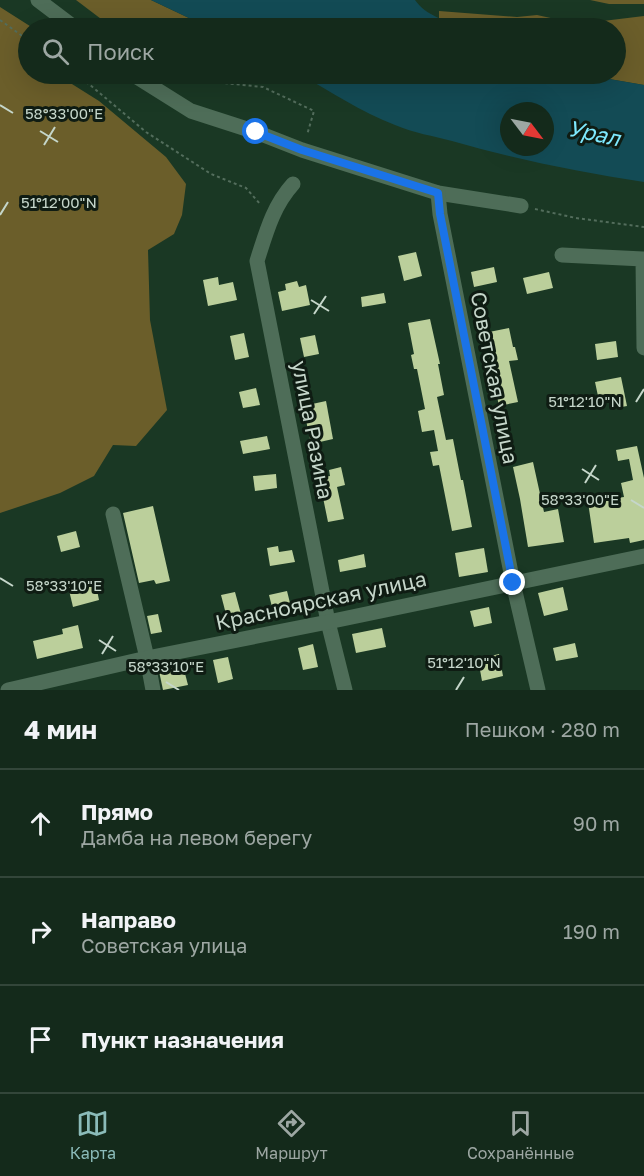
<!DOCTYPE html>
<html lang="ru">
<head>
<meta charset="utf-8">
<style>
	body { margin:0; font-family:"Golos Text",sans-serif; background:#1d3224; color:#f1f3f6 }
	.compass { position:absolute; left:500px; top:102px; width:54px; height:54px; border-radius:50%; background:#142a1b; box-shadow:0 6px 24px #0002; rotate:122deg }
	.stop { position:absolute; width:18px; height:18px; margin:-14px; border:4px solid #1a73e8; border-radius:50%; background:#fff }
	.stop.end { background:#1a73e8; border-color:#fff; box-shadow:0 2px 6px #0008 }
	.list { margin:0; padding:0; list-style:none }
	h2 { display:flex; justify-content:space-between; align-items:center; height:78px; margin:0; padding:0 24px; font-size:26px }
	h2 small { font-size:20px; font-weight:400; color:#9da7a3 }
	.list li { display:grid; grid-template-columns:39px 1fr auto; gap:18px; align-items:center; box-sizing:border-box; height:108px; padding:0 24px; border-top:2px solid #33463a }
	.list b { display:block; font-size:22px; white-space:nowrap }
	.list p { margin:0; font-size:20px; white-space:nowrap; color:#9da7a3 }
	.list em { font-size:20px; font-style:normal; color:#9da7a3 }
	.icon { flex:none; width:33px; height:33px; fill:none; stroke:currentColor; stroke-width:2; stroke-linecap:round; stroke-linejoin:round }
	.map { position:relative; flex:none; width:644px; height:690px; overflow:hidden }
	.search { position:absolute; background:#142a1b; box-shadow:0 6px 24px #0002; left:18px; right:18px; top:18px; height:66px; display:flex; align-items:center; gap:15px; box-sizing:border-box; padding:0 21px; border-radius:33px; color:#9da7a3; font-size:22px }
	.sheet { height:402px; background:#142a1b }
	nav { display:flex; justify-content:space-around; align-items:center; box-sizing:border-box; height:84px; border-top:2px solid #33463a; background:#142a1b; font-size:16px; color:#9da7a3 }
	nav a { display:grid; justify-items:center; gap:3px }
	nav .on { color:#8bbbb9 }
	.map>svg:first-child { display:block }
	.forest { fill:#6b5e2a }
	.water { fill:#134b55; fill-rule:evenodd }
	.building { fill:#bbcf9b }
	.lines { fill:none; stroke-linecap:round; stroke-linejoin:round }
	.path { stroke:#536d5c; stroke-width:2; stroke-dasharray:3 3; stroke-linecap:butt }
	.minor { stroke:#4e6d58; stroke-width:15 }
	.route { stroke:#1a73e8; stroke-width:8 }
	.ticks { fill:none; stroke:#c5d6ca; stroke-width:2 }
	.labels { text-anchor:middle; stroke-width:6; stroke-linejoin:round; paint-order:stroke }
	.street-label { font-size:21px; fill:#c5d6ca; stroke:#0f1c13 }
	.water-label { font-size:22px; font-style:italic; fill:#7ee9fe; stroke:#0f1c13 }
	.ticks-label { font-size:15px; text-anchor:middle; fill:#c5d6ca; stroke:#0f1c13; stroke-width:6; stroke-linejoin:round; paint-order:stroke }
</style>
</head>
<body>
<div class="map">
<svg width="644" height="690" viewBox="0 0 644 690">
	<rect width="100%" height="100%" fill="#1a3824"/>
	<g class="forest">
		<path d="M 76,0 L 151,0 L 210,28 L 113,28 Z"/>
		<path d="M 590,0 L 644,0 L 644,4 L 609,4 Z"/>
		<path d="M 0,7 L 33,28 L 28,28 L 28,74 L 56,74 L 99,101 L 166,157 L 186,184 L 182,215 L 174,234 L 148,250 L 150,320 L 167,410 L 136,446 L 113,445 L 94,476 L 60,493 L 0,513 Z"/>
		<path d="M 439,11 L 517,17 L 537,15 L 578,24 L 644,16 L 644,85 L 580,74 L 616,74 L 616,28 L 465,28 L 439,18 Z"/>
	</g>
	<g class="water">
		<path d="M 151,0 L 415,0 C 426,16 447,21 465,28 L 210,28 Z"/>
		<path d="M 299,74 L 580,74 L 644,85 L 644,182 C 579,172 515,159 452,141 C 433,136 414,133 395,125 C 361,112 330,91 299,74 ZM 509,111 L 545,111 L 545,147 L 509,147 Z"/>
	</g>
	<g class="building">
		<path d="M 416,252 L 422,276 L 404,281 L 398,256 Z"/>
		<path d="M 494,267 L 497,282 L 474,287 L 471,272 Z"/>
		<path d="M 549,272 L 553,288 L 527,294 L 523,278 Z"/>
		<path d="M 218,277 L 219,285 L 233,282 L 237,300 L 208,306 L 203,280 Z"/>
		<path d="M 297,281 L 299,287 L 306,285 L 310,305 L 282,311 L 278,292 L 286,290 L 285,284 Z"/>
		<path d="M 384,293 L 386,303 L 362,307 L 361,297 Z"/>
		<path d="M 430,319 L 440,364 L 438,364 L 444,395 L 437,397 L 446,440 L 453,439 L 461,480 L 463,480 L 472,527 L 452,531 L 439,465 L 433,466 L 430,452 L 438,451 L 434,430 L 422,432 L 418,411 L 425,409 L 417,369 L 414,369 L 411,355 L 414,354 L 408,323 Z"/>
		<path d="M 509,328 L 513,347 L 515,347 L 518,360 L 509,361 L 518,402 L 499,406 L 484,333 Z"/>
		<path d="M 244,333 L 249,357 L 235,360 L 230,336 Z"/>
		<path d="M 315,335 L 319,354 L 304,357 L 300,338 Z"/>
		<path d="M 616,341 L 618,357 L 597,360 L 595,344 Z"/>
		<path d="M 621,377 L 627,406 L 611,409 L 608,394 L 598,396 L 595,382 Z"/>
		<path d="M 256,388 L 260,405 L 243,408 L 239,392 Z"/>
		<path d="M 326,401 L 333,439 L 311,444 L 303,406 Z"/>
		<path d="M 267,436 L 270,449 L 243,454 L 240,441 Z"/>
		<path d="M 637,446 L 644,478 L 644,540 L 630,543 L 629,538 L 594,543 L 588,502 L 624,497 L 621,483 L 633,480 L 629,459 L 618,461 L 616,450 Z"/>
		<path d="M 533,462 L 544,512 L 558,509 L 564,542 L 528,547 L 520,499 L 513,467 Z"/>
		<path d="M 341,467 L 345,485 L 337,487 L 344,519 L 328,522 L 319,478 L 330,476 L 329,470 Z"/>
		<path d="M 276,474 L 277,488 L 255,491 L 253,476 Z"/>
		<path d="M 153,506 L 170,581 L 156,584 L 154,580 L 139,583 L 123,513 Z"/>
		<path d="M 76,531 L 80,547 L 61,552 L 57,536 Z"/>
		<path d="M 278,546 L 279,552 L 292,550 L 295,562 L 270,566 L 267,548 Z"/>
		<path d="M 484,548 L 488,572 L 459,577 L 455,553 Z"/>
		<path d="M 364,554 L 366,567 L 340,572 L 338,560 Z"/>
		<path d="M 95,580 L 99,600 L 73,607 L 68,586 Z"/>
		<path d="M 563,587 L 568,610 L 544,616 L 538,593 Z"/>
		<path d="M 287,591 L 290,603 L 272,607 L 269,595 Z"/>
		<path d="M 235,592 L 241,614 L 227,618 L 221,595 Z"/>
		<path d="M 489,607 L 492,623 L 474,627 L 470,611 Z"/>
		<path d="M 158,614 L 162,632 L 151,634 L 147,616 Z"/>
		<path d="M 78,625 L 83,648 L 37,659 L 33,641 L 63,634 L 62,629 Z"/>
		<path d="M 382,628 L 386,647 L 356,653 L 352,634 Z"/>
		<path d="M 575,643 L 578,657 L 556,661 L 553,648 Z"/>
		<path d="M 313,644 L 318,667 L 303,670 L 298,648 Z"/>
		<path d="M 499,654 L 503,676 L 482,681 L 478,659 Z"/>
		<path d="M 228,657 L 233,679 L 218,683 L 213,660 Z"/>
		<path d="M 183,666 L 188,685 L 163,690 L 159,671 Z"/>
	</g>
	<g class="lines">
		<g class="path">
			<path d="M 0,20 L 28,40"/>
			<path d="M 77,74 L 146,132 L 211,174 L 246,188 L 261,205"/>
			<path d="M 184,74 L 204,81 L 263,87 L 314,111 L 307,135"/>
			<path d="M 535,209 L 576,218 L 644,227"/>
		</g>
		<g class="minor">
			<path d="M 38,0 L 75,28"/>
			<path d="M 132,74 L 191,111 L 256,132 L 302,150 L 438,193 L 521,206"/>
			<path d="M 293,184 C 273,206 266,233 257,261 L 328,622 L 345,690"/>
			<path d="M 438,193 L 440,214 L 513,583 L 538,690"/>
			<path d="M 562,255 L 643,259 L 644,348"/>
			<path d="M 113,514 L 147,658 L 153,690"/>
			<path d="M 8,690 L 147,658 L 328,622 L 644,556"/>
		</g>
	</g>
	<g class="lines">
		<path class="route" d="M 256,132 L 302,150 L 438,193 L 440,214 L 513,583"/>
	</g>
	<path class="ticks" d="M 0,105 L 13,113M 40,131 L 58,142M 44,145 L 55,127M 0,215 L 8,202M 311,300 L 329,311M 314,314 L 326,296M 636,402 L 644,389M 582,469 L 599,480M 585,483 L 596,465M 631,500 L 644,508M 0,578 L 13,586M 99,640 L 116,651M 102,654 L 113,636M 166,682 L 179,690M 456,690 L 464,677"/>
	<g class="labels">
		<g class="street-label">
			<text transform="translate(494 378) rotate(79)" y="7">Советская улица</text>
			<text transform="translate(312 430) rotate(79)" y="7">улица Разина</text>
			<text transform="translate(321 601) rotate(-12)" y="7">Красноярская улица</text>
		</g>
		<g class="water-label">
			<text transform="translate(594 133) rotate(12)" y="8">Урал</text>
		</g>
	</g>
	<g class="ticks-label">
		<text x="64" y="119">58°33'00"E</text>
		<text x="59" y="208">51°12'00"N</text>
		<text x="585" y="407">51°12'10"N</text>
		<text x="580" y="505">58°33'00"E</text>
		<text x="64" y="591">58°33'10"E</text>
		<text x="464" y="668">51°12'10"N</text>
		<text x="166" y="672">58°33'10"E</text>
	</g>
</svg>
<svg class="compass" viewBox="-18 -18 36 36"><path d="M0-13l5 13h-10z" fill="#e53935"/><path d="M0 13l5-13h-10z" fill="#9da7a3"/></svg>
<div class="stop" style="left:256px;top:132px"></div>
<div class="stop end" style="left:513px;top:583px"></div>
<div class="search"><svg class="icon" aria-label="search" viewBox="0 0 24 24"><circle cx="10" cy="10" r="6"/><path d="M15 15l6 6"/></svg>Поиск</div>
</div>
<section class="sheet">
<h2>4 мин<small>Пешком · 280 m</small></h2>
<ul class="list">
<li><svg class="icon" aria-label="ahead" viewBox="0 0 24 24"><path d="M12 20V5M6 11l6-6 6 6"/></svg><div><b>Прямо</b><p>Дамба на левом берегу</p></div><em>90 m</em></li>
<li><svg class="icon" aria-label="right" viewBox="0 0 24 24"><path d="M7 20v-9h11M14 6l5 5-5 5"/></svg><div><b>Направо</b><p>Советская улица</p></div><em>190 m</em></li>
<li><svg class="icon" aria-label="arrive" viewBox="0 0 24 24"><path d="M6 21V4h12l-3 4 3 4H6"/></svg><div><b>Пункт назначения</b></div></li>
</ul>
</section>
<nav>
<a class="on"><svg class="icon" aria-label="map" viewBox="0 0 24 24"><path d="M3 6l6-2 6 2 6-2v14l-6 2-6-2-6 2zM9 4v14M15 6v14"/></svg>Карта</a>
<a><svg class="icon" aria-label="directions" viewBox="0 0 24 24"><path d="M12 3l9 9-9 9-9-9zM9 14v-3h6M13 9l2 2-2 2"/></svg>Маршрут</a>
<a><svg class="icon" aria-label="saved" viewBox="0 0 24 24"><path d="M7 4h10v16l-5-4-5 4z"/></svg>Сохранённые</a>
</nav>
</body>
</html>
